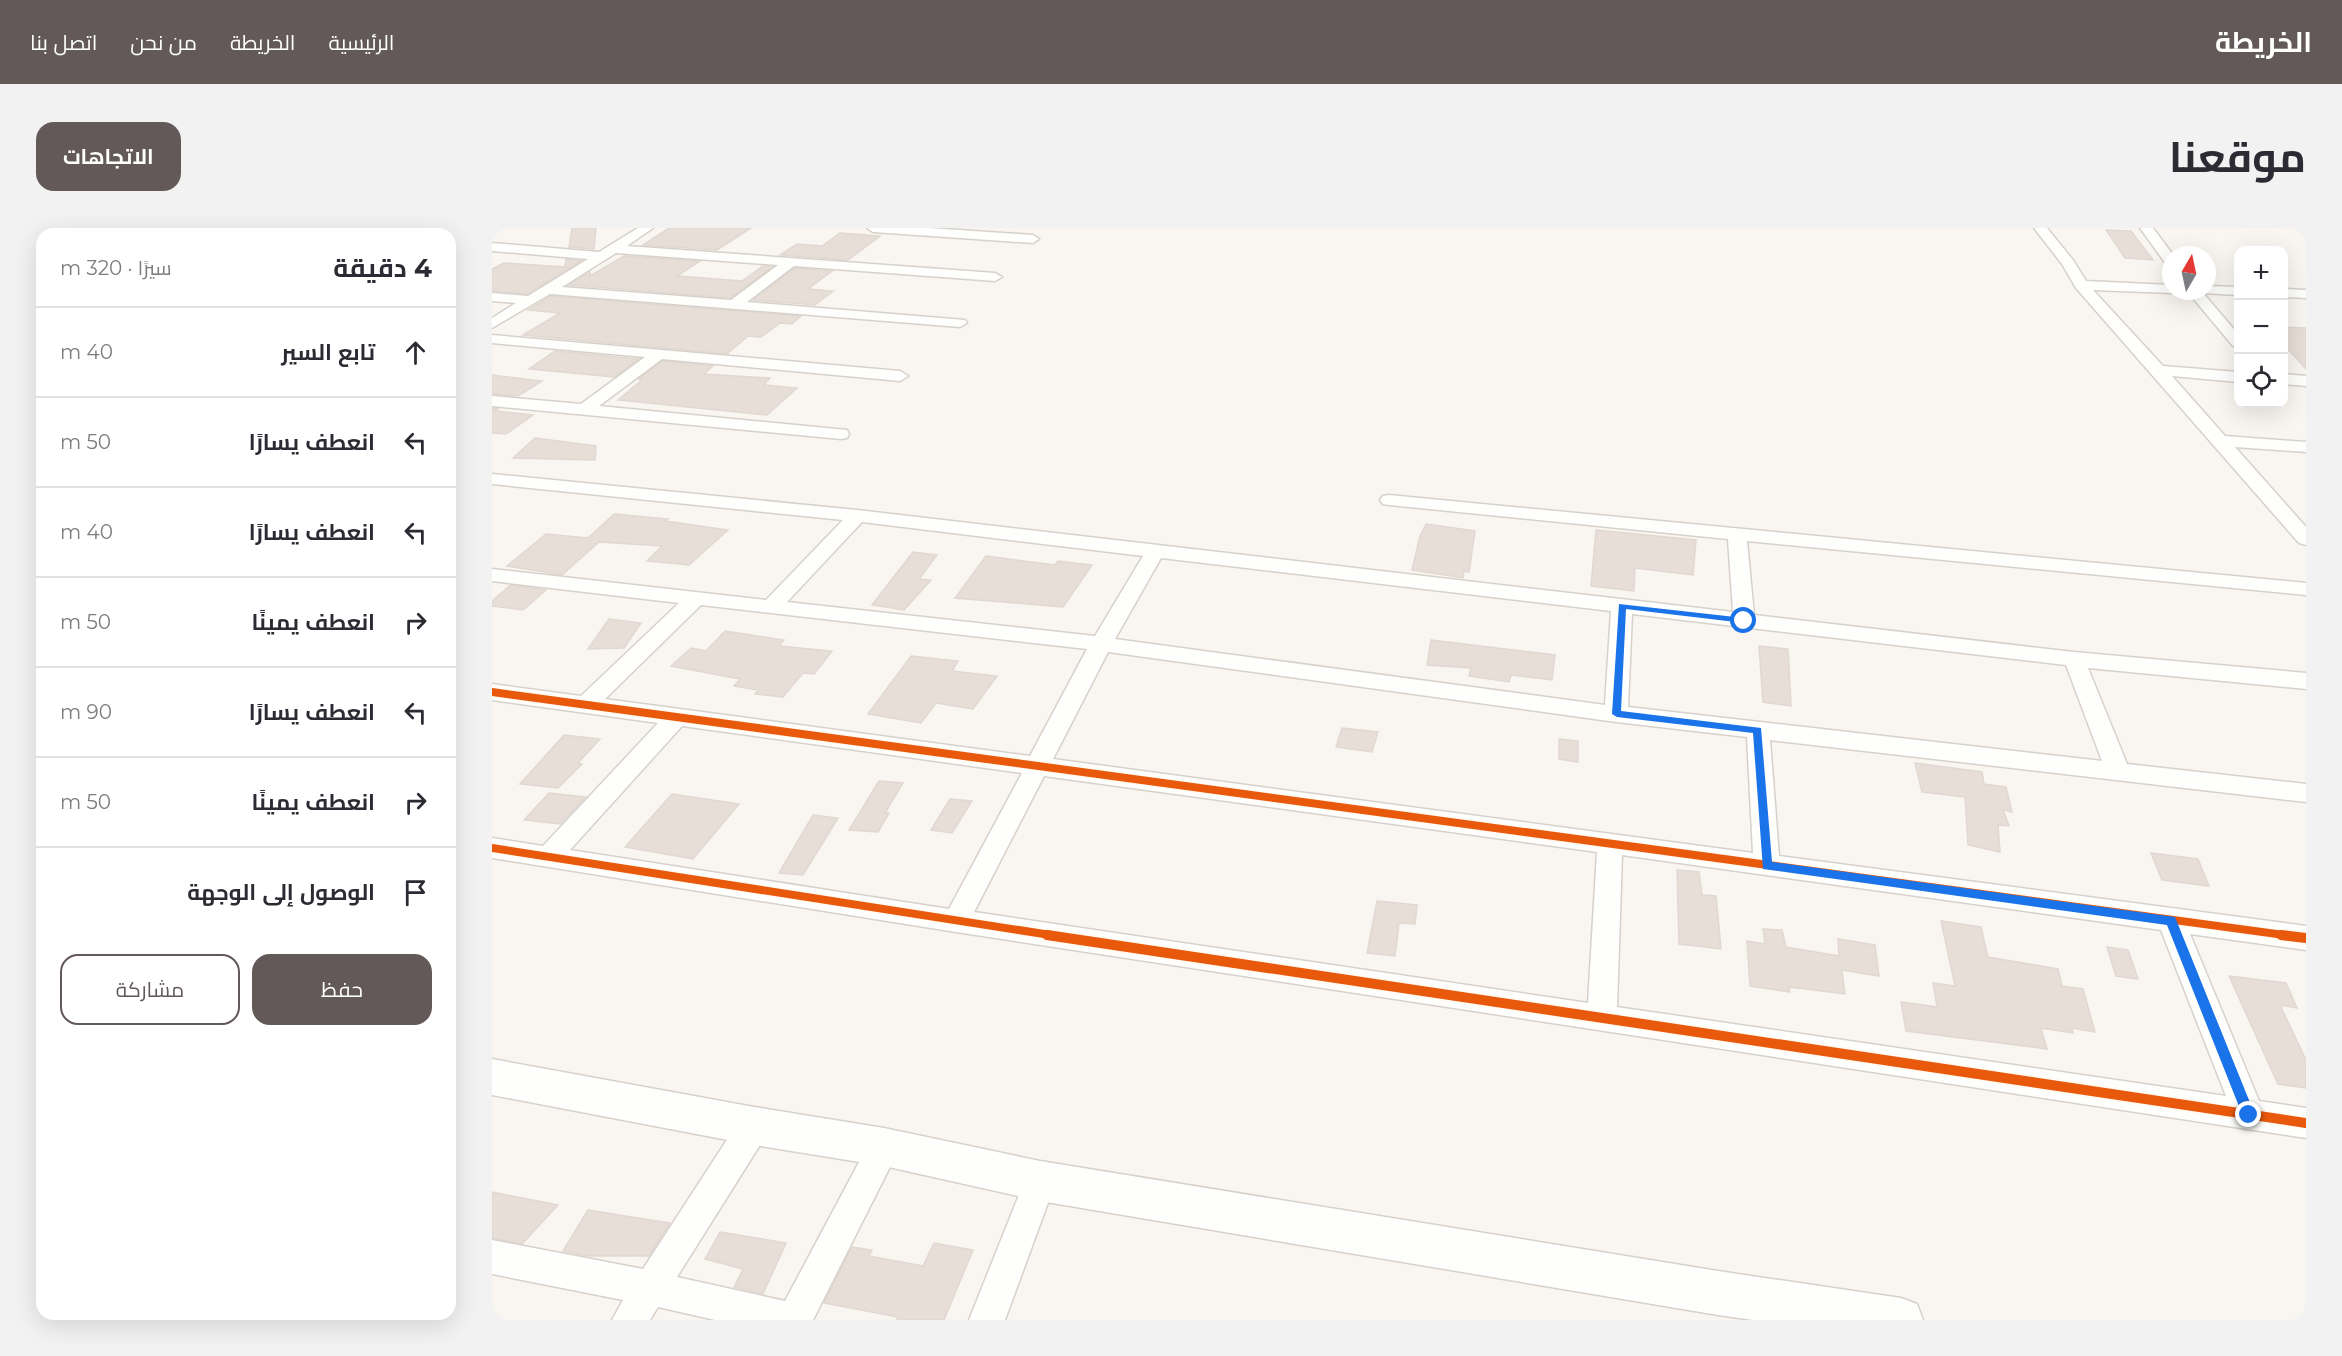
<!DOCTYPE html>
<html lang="ar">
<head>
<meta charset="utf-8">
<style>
	body { margin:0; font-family:Montserrat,Cairo,sans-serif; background:#f2f2f3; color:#2b2b33; direction:rtl }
	.controls { position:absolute; right:18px; top:18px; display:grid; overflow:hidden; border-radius:12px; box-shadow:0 6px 24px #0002 }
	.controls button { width:54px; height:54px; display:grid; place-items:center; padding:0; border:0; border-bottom:2px solid #e1e1e2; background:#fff; color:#2b2b33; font:30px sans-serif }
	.compass { position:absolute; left:1670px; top:18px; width:54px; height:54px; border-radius:50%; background:#fff; box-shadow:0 6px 24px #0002; rotate:9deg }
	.stop { position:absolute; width:18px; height:18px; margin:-14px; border:4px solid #1a73e8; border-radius:50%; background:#fff }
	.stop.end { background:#1a73e8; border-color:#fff; box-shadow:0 2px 6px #0008 }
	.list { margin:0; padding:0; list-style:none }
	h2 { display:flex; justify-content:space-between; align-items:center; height:78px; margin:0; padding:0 24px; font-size:26px }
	h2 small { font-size:20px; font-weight:400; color:#7c7c81 }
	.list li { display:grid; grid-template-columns:39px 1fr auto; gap:18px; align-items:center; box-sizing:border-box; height:90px; padding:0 24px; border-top:2px solid #e1e1e2 }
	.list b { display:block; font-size:22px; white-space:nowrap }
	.list em { font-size:20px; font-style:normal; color:#7c7c81 }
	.actions { display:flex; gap:12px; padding:18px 24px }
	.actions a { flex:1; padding:14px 0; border:2px solid #625958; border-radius:18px; text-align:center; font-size:21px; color:#625958 }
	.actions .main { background:#625958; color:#fff }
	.icon { flex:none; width:33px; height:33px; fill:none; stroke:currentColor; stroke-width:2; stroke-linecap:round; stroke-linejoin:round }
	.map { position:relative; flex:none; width:1814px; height:1092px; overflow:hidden; direction:ltr; border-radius:18px }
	header { display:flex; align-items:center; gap:36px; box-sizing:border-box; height:84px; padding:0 30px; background:#625958; color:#fff }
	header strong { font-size:28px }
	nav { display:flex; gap:33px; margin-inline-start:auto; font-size:21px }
	.intro { display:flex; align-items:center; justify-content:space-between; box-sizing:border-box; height:144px; padding:0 36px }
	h1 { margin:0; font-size:42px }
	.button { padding:15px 27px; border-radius:18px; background:#625958; color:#fff; font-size:21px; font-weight:700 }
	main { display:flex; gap:36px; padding:0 36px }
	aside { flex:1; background:#fff; border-radius:18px; box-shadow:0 6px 24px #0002 }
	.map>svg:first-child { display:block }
	.building { fill:#e6ded7; stroke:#e2d8d2; stroke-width:1.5 }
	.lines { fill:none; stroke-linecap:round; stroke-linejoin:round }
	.minor-casing { stroke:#d7d1cb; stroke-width:3 }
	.tertiary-casing { stroke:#d7d1cb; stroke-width:3 }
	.minor { fill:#fefefd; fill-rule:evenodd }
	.tertiary { fill:#fefefd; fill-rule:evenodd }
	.cycleway-far1-casing { stroke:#fffaf3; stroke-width:11 }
	.cycleway-casing { stroke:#fffaf3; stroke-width:14 }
	.cycleway-far1 { stroke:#e8590c; stroke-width:8 }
	.cycleway { stroke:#e8590c; stroke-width:10 }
	.route { fill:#1a73e8 }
</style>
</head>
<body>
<header>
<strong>الخريطة</strong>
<nav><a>الرئيسية</a><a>الخريطة</a><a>من نحن</a><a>اتصل بنا</a></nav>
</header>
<div class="intro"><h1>موقعنا</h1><a class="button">الاتجاهات</a></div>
<main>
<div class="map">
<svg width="1814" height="1092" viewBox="0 0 1814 1092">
	<rect width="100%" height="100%" fill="#f9f5f0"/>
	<g class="building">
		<path d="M 80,0 L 104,0 L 102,21 L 77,19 Z"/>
		<path d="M 177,0 L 259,0 L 225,22 L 151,17 Z"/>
		<path d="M 1614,2 L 1639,3 L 1661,32 L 1633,30 Z"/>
		<path d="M 348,5 L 388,8 L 356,32 L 288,27 L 305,16 L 330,18 Z"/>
		<path d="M 132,28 L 208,33 L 185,48 L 250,53 L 271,38 L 280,39 L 238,70 L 77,57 L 98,44 L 98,48 Z"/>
		<path d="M 74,31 L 89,33 L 35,66 L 0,63 L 0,41 L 12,35 L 73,39 Z"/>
		<path d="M 303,40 L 340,43 L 316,61 L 341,63 L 323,77 L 261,72 Z"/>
		<path d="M 59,68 L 309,88 L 300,96 L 288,95 L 269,109 L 256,108 L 235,126 L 31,107 L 68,85 L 36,82 Z"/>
		<path d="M 1791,99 L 1814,100 L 1814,141 L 1791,116 Z"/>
		<path d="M 63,123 L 147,131 L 122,149 L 37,141 Z"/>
		<path d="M 171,133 L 221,138 L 212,146 L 278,150 L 272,157 L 305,160 L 275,187 L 126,172 L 150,152 L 146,151 Z"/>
		<path d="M 0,147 L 50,153 L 26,168 L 0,166 Z"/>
		<path d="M 0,180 L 6,181 L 3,183 L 41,187 L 14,206 L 0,205 Z"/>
		<path d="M 43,210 L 104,218 L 103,232 L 21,230 Z"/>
		<path d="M 122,286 L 176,291 L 173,293 L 236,302 L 197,337 L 155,333 L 170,318 L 107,314 L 70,347 L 15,338 L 54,306 L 96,310 Z"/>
		<path d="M 934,296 L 983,303 L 977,344 L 972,343 L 971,350 L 920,342 L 928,308 Z"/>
		<path d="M 1104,302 L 1204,312 L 1201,347 L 1143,340 L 1142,363 L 1099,358 Z"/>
		<path d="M 421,324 L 445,327 L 427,351 L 439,352 L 412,382 L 380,377 Z"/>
		<path d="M 494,328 L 563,337 L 566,333 L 600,337 L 571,379 L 463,370 Z"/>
		<path d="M 19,357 L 54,362 L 31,382 L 0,378 L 0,373 Z"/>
		<path d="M 117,391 L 149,395 L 132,420 L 96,421 Z"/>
		<path d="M 233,403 L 292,412 L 287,418 L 340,423 L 322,446 L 311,445 L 291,469 L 263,466 L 266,462 L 242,458 L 248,451 L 179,438 L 199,420 L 214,423 Z"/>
		<path d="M 939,412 L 1063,427 L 1060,452 L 1019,447 L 1017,454 L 977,448 L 979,440 L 935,437 Z"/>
		<path d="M 1267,418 L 1296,421 L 1299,478 L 1271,474 Z"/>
		<path d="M 419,428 L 466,433 L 460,443 L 505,448 L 481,481 L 444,475 L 429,495 L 376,486 Z"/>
		<path d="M 850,500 L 886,504 L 880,524 L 844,519 Z"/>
		<path d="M 72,507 L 108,511 L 86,535 L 90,536 L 66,560 L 28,556 Z"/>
		<path d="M 1067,511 L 1086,513 L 1086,534 L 1067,531 Z"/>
		<path d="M 1423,535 L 1490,544 L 1492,556 L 1514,559 L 1520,584 L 1511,582 L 1517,598 L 1506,597 L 1508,624 L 1476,617 L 1473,569 L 1430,564 Z"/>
		<path d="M 387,553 L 411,555 L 393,585 L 397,585 L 386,604 L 357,602 Z"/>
		<path d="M 57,565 L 94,569 L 68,596 L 32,592 Z"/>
		<path d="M 180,566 L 247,576 L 201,631 L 133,619 Z"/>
		<path d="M 458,571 L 480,573 L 460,605 L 439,602 Z"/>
		<path d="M 321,587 L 346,590 L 311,647 L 287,645 Z"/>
		<path d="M 1659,625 L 1706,631 L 1717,658 L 1670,652 Z"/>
		<path d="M 1185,642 L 1207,644 L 1210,667 L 1224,668 L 1229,721 L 1187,716 Z"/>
		<path d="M 885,673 L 925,677 L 923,696 L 907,695 L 903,728 L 875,725 Z"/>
		<path d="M 1449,693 L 1489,699 L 1496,729 L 1566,741 L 1570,758 L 1591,761 L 1603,804 L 1580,800 L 1581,805 L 1549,800 L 1555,821 L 1414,803 L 1409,774 L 1445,779 L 1441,755 L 1463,758 Z"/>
		<path d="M 1271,701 L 1290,702 L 1294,719 L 1347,728 L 1346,711 L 1383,717 L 1387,748 L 1350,742 L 1353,766 L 1297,759 L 1298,764 L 1258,758 L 1255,713 L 1273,716 Z"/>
		<path d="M 1615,719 L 1636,722 L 1646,751 L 1624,748 Z"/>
		<path d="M 1737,748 L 1794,755 L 1805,780 L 1788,777 L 1814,832 L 1814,860 L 1786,856 Z"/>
		<path d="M 0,964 L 66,977 L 30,1016 L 0,1010 Z"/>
		<path d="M 96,982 L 178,995 L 157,1028 L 95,1028 L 71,1023 Z"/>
		<path d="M 228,1004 L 294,1015 L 271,1066 L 242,1059 L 251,1041 L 213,1031 Z"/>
		<path d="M 442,1015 L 481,1022 L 452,1092 L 405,1092 L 406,1089 L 332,1075 L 360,1019 L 380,1022 L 377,1028 L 431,1038 Z"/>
	</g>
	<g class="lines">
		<defs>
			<g id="minor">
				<path d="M 146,0 L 161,0 L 135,18 L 503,45 L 510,49 L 503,53 L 302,38 L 255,74 L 473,92 L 475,95 L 468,99 L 58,66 L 0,100 L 0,90 L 24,75 L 0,73 L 0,65 L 36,68 L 96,31 L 0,23 L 0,15 L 107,24 ZM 124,25 L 286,37 L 239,72 L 70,59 Z"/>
				<path d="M 375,0 L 437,0 L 541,7 L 547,11 L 541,15 L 381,4 Z"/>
				<path d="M 1542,0 L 1555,0 L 1581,32 L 1594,53 L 1679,57 L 1679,63 L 1685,63 L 1679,65 L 1601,62 L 1671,138 L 1746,144 L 1746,154 L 1680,148 L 1733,208 L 1814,214 L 1814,224 L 1743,219 L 1814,299 L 1814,317 L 1807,315 L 1584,60 L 1570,36 Z"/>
				<path d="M 1648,0 L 1661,0 L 1681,27 L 1679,27 L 1679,37 L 1674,36 Z"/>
				<path d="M 1715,58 L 1746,59 L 1746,67 L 1711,65 L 1746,106 L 1746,119 L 1741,118 L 1695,63 L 1715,63 Z"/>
				<path d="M 1792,61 L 1814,62 L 1814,70 L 1792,69 Z"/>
				<path d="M 0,107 L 408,143 L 416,148 L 408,153 L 170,131 L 107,178 L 355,202 L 357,206 L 355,210 L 349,211 L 0,178 L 0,168 L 89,176 L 153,129 L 0,115 Z"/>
				<path d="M 1792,146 L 1814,148 L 1814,158 L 1792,156 Z"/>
				<path d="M 0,246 L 365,282 L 1241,384 L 1236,311 L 897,277 L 891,276 L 888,272 L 891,268 L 897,267 L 1814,355 L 1814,367 L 1255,313 L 1262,387 L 1582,424 L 1814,445 L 1814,461 L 1596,440 L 1635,536 L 1814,556 L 1814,574 L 1278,512 L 1287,628 L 1814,698 L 1814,722 L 1698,706 L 1767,873 L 1814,880 L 1814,910 L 464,704 L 0,630 L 0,610 L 51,618 L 166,495 L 0,472 L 0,456 L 89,468 L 187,375 L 0,353 L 0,341 L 274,372 L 351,292 L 0,256 ZM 370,294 L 651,328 L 603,408 L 295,374 ZM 669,330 L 1119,383 L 1113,477 L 623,411 ZM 209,377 L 595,421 L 538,528 L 113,471 ZM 1140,386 L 1574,437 L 1610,533 L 1136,479 ZM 616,424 L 1124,494 L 1255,509 L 1261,625 L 561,531 ZM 190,498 L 530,545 L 457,681 L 78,622 ZM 552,548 L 1105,624 L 1096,775 L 482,684 ZM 1130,627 L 1669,702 L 1734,868 L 1125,779 Z"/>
				<path d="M 262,883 L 273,887 L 278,898 L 273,909 L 185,1049 L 293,1073 L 381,908 L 392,903 L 403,908 L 408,919 L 321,1092 L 223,1092 L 166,1079 L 158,1092 L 120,1092 L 131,1072 L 0,1046 L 0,1012 L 151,1041 L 251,887 Z"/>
				<path d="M 548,937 L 559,942 L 564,953 L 513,1092 L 477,1092 L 537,942 Z"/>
			</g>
			<path id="tertiary" d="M 0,831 L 262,879 L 392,900 L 548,933 L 1226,1043 L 1409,1070 L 1425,1076 L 1431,1092 L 1261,1092 L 1226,1087 L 548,973 L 392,938 L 262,917 L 0,867 Z"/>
		</defs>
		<use href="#minor" class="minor-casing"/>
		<use href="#tertiary" class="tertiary-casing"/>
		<use href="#minor" class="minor"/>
		<use href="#tertiary" class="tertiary"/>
		<defs>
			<g id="cycleway-far1">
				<path d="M 0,464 L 1800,708"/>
				<path d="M 0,620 L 565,708"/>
			</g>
			<g id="cycleway">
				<path d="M 555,707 L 1814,895"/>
				<path d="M 1789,707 L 1814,710"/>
			</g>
		</defs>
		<use href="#cycleway-far1" class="cycleway-far1-casing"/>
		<use href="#cycleway" class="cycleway-casing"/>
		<use href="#cycleway-far1" class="cycleway-far1"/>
		<use href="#cycleway" class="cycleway"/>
	</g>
	<path class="route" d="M 1127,376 L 1252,390 L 1256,393 L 1252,395 L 1134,381 L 1129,483 L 1269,500 L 1280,634 L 1683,689 L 1763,887 L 1761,891 L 1752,891 L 1675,697 L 1271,641 L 1261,505 L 1125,489 L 1120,486 Z"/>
</svg>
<div class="controls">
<button>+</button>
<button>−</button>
<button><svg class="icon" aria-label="locate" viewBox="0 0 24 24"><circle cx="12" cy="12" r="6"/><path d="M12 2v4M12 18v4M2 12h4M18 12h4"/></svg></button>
</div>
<svg class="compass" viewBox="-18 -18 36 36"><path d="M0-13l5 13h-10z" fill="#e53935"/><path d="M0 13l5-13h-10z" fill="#7c7c81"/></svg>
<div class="stop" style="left:1252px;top:393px"></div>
<div class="stop end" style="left:1757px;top:887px"></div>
</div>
<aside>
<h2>4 دقيقة<small>سيرًا · 320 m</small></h2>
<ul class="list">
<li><svg class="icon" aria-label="ahead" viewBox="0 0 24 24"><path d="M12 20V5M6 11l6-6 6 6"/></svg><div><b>تابع السير</b></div><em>40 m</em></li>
<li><svg class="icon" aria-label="left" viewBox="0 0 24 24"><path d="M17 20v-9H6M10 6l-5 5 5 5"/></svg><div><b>انعطف يسارًا</b></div><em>50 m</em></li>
<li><svg class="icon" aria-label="left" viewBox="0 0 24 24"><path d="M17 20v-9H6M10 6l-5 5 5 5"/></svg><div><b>انعطف يسارًا</b></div><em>40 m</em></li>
<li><svg class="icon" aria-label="right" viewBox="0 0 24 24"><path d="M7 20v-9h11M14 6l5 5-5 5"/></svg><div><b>انعطف يمينًا</b></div><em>50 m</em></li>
<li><svg class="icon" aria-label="left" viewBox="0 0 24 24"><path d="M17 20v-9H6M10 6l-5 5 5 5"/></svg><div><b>انعطف يسارًا</b></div><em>90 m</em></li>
<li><svg class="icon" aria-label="right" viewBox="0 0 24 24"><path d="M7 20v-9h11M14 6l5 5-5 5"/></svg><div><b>انعطف يمينًا</b></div><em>50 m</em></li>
<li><svg class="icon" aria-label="arrive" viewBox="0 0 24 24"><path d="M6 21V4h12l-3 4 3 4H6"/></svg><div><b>الوصول إلى الوجهة</b></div></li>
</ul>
<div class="actions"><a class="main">حفظ</a><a>مشاركة</a></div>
</aside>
</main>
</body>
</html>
